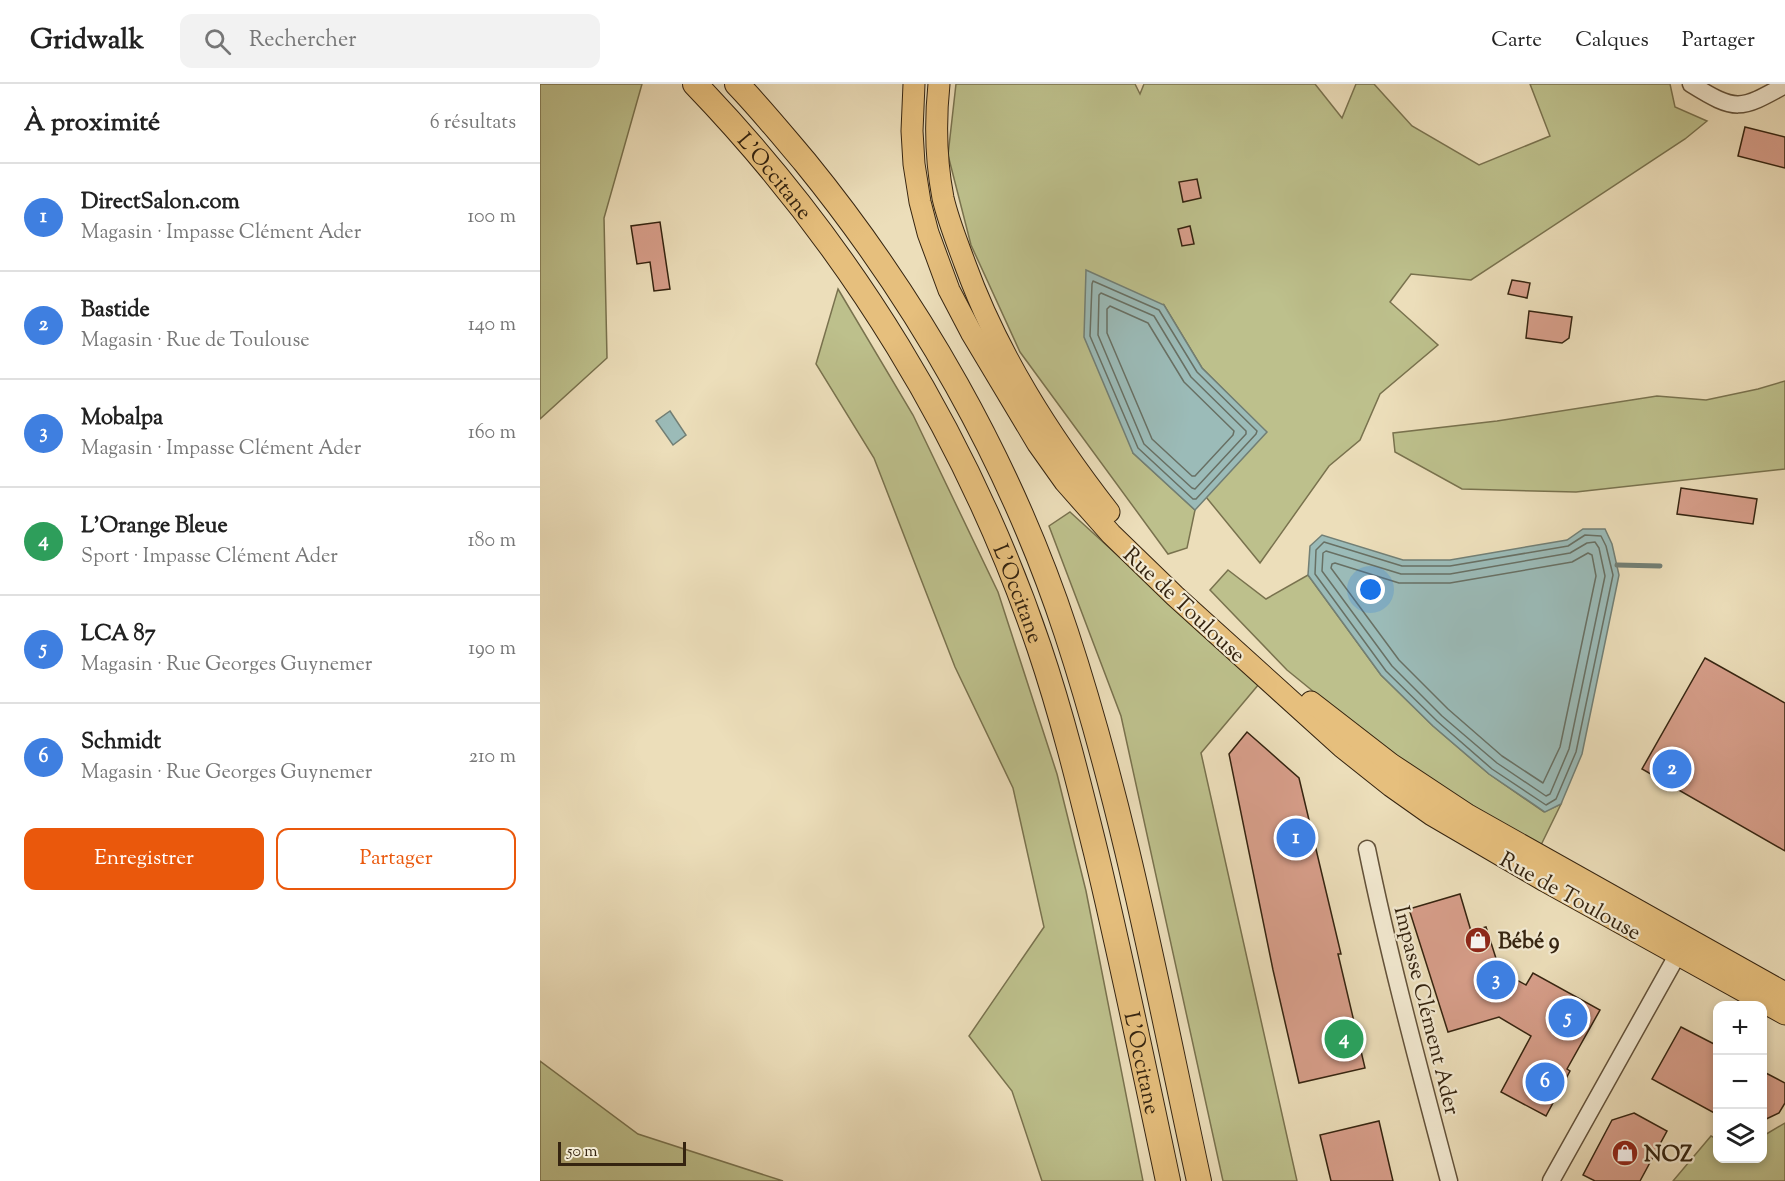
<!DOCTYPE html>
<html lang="fr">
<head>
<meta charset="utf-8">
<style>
	body { margin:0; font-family:"Sorts Mill Goudy",serif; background:#f2f2f2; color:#222 }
	.controls { position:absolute; right:18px; bottom:18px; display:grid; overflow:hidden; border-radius:12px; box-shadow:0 3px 9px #0003 }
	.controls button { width:54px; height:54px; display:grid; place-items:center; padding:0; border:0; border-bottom:2px solid #e0e0e0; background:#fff; color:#222; font:30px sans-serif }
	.scale { position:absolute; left:18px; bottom:15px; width:128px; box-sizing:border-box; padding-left:6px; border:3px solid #352410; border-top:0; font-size:16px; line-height:21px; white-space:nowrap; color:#352410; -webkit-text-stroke:4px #f3ead2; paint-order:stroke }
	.you { position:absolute; left:831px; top:506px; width:21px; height:21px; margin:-15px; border:4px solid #fff; border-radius:50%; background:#1a73e8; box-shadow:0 0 0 9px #1a73e833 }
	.badge { display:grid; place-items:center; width:39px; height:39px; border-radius:50%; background:#ea580c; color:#fff; font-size:20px; font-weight:700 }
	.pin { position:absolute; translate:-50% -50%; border:3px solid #fff; box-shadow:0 2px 6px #0006 }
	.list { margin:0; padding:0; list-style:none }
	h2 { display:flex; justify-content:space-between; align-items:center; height:78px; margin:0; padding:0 24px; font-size:26px }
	h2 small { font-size:20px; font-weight:400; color:#767676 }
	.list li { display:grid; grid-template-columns:39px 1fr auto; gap:18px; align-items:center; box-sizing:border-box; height:108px; padding:0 24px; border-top:2px solid #e0e0e0 }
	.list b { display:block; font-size:22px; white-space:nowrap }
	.list p { margin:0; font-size:20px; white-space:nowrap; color:#767676 }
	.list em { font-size:20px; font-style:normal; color:#767676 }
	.actions { display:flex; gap:12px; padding:18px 24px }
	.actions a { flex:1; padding:14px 0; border:2px solid #ea580c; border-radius:12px; text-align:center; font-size:21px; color:#ea580c }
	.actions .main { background:#ea580c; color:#fff }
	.icon { flex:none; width:33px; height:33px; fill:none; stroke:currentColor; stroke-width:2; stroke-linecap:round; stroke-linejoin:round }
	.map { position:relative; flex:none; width:1245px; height:1097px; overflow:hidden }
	header { display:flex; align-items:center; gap:36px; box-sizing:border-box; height:84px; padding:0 30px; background:#fff; border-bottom:2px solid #e0e0e0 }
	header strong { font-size:28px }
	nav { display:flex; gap:33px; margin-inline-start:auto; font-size:21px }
	.search { width:420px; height:54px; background:#f2f2f2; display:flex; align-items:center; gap:15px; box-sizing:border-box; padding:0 21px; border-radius:12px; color:#767676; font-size:22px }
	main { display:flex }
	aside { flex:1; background:#fff }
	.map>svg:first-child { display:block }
	.green { fill:#bdc08c; stroke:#79724e; stroke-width:1.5 }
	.water { fill:#9bbbb8; stroke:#727f75; stroke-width:1.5 }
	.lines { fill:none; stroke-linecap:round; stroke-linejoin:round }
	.shore { stroke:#687064; stroke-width:1.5 }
	.stream { stroke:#727f75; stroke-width:5 }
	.building { fill:#d79e8a; stroke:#352410; stroke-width:1.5 }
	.minor-casing { stroke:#63523a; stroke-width:19 }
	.major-casing { stroke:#352410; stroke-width:23 }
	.highway-casing { stroke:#352410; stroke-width:26 }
	.minor { stroke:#f3ead2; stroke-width:16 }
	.major { stroke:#e6bf7d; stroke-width:21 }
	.highway { stroke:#e6bf7d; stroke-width:24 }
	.labels { text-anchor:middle; stroke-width:4.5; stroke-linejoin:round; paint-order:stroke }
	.street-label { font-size:22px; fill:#352410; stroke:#f3ead2 }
	.poi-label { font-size:22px; font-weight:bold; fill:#352410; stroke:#f3ead2; text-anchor:start }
</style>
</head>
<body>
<header>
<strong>Gridwalk</strong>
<div class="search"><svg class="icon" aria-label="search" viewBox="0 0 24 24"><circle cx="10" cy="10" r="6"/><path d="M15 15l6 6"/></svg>Rechercher</div>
<nav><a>Carte</a><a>Calques</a><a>Partager</a></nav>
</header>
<main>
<aside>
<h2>À proximité<small>6 résultats</small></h2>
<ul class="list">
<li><span class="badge" style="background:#3f7fe0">1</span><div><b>DirectSalon.com</b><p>Magasin · Impasse Clément Ader</p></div><em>100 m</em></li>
<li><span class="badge" style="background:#3f7fe0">2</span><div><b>Bastide</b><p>Magasin · Rue de Toulouse</p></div><em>140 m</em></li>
<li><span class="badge" style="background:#3f7fe0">3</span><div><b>Mobalpa</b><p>Magasin · Impasse Clément Ader</p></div><em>160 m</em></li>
<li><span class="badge" style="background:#2e9e5b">4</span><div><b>L'Orange Bleue</b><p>Sport · Impasse Clément Ader</p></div><em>180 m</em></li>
<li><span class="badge" style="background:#3f7fe0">5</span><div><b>LCA 87</b><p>Magasin · Rue Georges Guynemer</p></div><em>190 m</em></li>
<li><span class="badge" style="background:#3f7fe0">6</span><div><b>Schmidt</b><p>Magasin · Rue Georges Guynemer</p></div><em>210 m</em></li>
</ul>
<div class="actions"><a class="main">Enregistrer</a><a>Partager</a></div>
</aside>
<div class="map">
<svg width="1245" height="1097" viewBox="0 0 1245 1097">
	<rect width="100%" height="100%" fill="#ecdeba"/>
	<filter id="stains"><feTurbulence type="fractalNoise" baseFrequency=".00333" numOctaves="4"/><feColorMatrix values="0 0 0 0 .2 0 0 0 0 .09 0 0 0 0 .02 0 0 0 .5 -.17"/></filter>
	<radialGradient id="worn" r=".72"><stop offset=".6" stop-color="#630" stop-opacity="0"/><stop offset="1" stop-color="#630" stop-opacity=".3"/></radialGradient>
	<g class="green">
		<path d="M 0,0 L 102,0 L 64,134 L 67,274 L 0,335 Z"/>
		<path d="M 416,0 L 595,0 L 600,10 L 604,0 L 775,0 L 802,34 L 816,0 L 834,0 L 872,42 L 939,81 L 1010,52 L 990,0 L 1130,0 L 1135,23 L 1167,37 L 1145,55 L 931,196 L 871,190 L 850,218 L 898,261 L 840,310 L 820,356 L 789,382 L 720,479 L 666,413 L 726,348 L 662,284 L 624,221 L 593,369 L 655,426 L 647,464 L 628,470 L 480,268 L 431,161 L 408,71 Z"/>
		<path d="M 298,205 L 373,331 L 458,508 L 517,690 L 546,807 L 603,1097 L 502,1097 L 472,1007 L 429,952 L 504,843 L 473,704 L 415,583 L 334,374 L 276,280 Z"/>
		<path d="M 1245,297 L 1245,385 L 1036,408 L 922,405 L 855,368 L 853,349 L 957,337 L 1117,312 L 1166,316 L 1218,305 Z"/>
		<path d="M 530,428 L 719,600 L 661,669 L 757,1097 L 683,1097 L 581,632 L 509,442 Z"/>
		<path d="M 688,486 L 726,515 L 768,491 L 841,591 L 893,642 L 949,690 L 1004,728 L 1021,720 L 1000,763 L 855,674 L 747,586 L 670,506 Z"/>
		<path d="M 0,977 L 98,1050 L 243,1097 L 0,1097 Z"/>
		<path d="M 1245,1039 L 1245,1097 L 1133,1097 L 1171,1052 L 1177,1055 L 1178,1074 L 1222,1074 L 1223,1052 Z"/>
	</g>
	<g class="water">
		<path d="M 546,186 L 624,221 L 662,284 L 727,348 L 655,426 L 593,369 L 544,253 Z"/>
		<path d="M 130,327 L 146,351 L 133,361 L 116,337 Z"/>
		<path d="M 1043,445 L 1065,445 L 1072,460 L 1079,491 L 1042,670 L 1021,720 L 1005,728 L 949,690 L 893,642 L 841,591 L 768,491 L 770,462 L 782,451 L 863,476 L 910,476 L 1027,456 Z"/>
	</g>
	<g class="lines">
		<g class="shore">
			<path d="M 553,197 L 619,226 L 657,288 L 717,347 L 716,350 L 656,415 L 653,415 L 598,364 L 550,252 L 552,200 Z"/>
			<path d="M 561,209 L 614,232 L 651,293 L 706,347 L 706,350 L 655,405 L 652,404 L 604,360 L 558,251 L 559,211 Z"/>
			<path d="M 570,222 L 608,239 L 644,298 L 694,347 L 693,351 L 655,392 L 652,392 L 612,355 L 567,249 L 567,225 Z"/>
			<path d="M 1045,451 L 1061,452 L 1066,462 L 1073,491 L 1036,668 L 1016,715 L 1006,721 L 952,685 L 897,637 L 846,587 L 775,490 L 776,466 L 784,458 L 862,482 L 910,482 L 1028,462 Z"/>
			<path d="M 1055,458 L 1059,464 L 1065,492 L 1029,665 L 1010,710 L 1006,712 L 957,679 L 902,632 L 852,582 L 782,487 L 783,469 L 786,467 L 861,490 L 910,490 L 1030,469 L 1047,459 Z"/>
			<path d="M 1048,469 L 1052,471 L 1056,492 L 1020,663 L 1003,699 L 962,672 L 908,625 L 859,576 L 791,484 L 792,480 L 795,479 L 859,499 L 910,499 L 1032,478 Z"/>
		</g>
		<path class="stream" d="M 1077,481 L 1120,482"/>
	</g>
	<g class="building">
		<path d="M 1205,43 L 1245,53 L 1245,84 L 1198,72 Z"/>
		<path d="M 657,95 L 661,114 L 643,118 L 639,98 Z"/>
		<path d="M 120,138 L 130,205 L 114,207 L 110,178 L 97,180 L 91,142 Z"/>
		<path d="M 650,142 L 654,160 L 642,162 L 638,145 Z"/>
		<path d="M 972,196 L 990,199 L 987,214 L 968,210 Z"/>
		<path d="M 989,227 L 1032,233 L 1029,254 L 1022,259 L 986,254 Z"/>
		<path d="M 1141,404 L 1217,415 L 1213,440 L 1137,430 Z"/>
		<path d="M 1165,574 L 1245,619 L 1245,767 L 1102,685 Z"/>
		<path d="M 707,648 L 759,694 L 801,870 L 798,870 L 825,984 L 759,999 L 733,886 L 689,670 Z"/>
		<path d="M 920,810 L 931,847 L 946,843 L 960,887 L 986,901 L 993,889 L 1060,926 L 1027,985 L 1030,987 L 1006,1032 L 961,1008 L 991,952 L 959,933 L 908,948 L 869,825 Z"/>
		<path d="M 1141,943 L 1178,962 L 1178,1031 L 1112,995 Z"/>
		<path d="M 1222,987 L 1245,999 L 1245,1019 L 1239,1029 L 1222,1037 Z"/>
		<path d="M 1094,1029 L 1127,1047 L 1100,1097 L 1055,1097 L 1043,1091 L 1072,1036 Z"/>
		<path d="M 839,1037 L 853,1097 L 791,1097 L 780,1051 Z"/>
	</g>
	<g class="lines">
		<defs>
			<g id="minor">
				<path d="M 1151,0 C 1196,28 1200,26 1245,1"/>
				<path d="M 827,765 C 850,877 880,987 909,1097"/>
				<path d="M 1011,1097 L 1144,859"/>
			</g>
			<g id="major">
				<path d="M 374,0 L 372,47 L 374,80 L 380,118 L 388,149 L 409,206 L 431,248 L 498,360 L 525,398 L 571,450 L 635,512 L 802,663 L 851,702 L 892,731 L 1005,797 L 1245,930"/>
				<path d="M 399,0 C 395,38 396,77 403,114 C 408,136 417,158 425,180 C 458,271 510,352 569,428"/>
				<path d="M 771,618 L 851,680 L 928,731 L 1245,909"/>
			</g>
			<g id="highway">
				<path id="s1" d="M 155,0 C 309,160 428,353 499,563 C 522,631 539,700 556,769 C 582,878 605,988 628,1097"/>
				<path d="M 197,0 C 221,25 243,52 265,78 C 378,217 470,378 526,548 C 585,727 619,913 659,1097"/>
			</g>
		</defs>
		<use href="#minor" class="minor-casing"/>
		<use href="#major" class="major-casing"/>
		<use href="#highway" class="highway-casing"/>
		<use href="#minor" class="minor"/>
		<use href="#major" class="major"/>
		<use href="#highway" class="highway"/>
	</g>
	<defs>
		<symbol id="shop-disc" viewBox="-11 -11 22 22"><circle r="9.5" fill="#8f2418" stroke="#f3ead2"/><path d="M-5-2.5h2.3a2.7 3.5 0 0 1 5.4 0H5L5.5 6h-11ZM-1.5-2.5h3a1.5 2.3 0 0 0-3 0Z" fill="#fff"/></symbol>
	</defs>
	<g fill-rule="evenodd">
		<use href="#shop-disc" x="923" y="841" width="30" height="30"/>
		<use href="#shop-disc" x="1070" y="1054" width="30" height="30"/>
	</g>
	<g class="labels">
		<g class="street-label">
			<text dy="8" stroke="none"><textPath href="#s1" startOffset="122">L'Occitane</textPath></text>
			<text dy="8" stroke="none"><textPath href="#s1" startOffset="608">L'Occitane</textPath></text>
			<text transform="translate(645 520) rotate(43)" y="8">Rue de Toulouse</text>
			<text transform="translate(1031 811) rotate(29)" y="8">Rue de Toulouse</text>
			<text transform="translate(888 926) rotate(76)" y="8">Impasse Clément Ader</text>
			<text dy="8" stroke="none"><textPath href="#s1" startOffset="1094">L'Occitane</textPath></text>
		</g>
		<g class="poi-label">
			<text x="958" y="864">Bébé 9</text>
			<text x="1104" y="1077">NOZ</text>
		</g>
	</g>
	<rect width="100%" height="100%" filter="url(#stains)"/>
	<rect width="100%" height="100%" fill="url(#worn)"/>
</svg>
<div class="controls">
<button>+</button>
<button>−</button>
<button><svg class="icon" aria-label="layers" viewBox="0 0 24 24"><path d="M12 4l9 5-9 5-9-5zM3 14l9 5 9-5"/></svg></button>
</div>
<div class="scale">50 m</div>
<div class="you"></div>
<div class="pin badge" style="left:756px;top:754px;background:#3f7fe0">1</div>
<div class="pin badge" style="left:1132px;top:685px;background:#3f7fe0">2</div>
<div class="pin badge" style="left:956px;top:896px;background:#3f7fe0">3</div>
<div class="pin badge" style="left:804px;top:955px;background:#2e9e5b">4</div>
<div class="pin badge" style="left:1028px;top:934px;background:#3f7fe0">5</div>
<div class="pin badge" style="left:1005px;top:998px;background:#3f7fe0">6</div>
</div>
</main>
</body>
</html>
